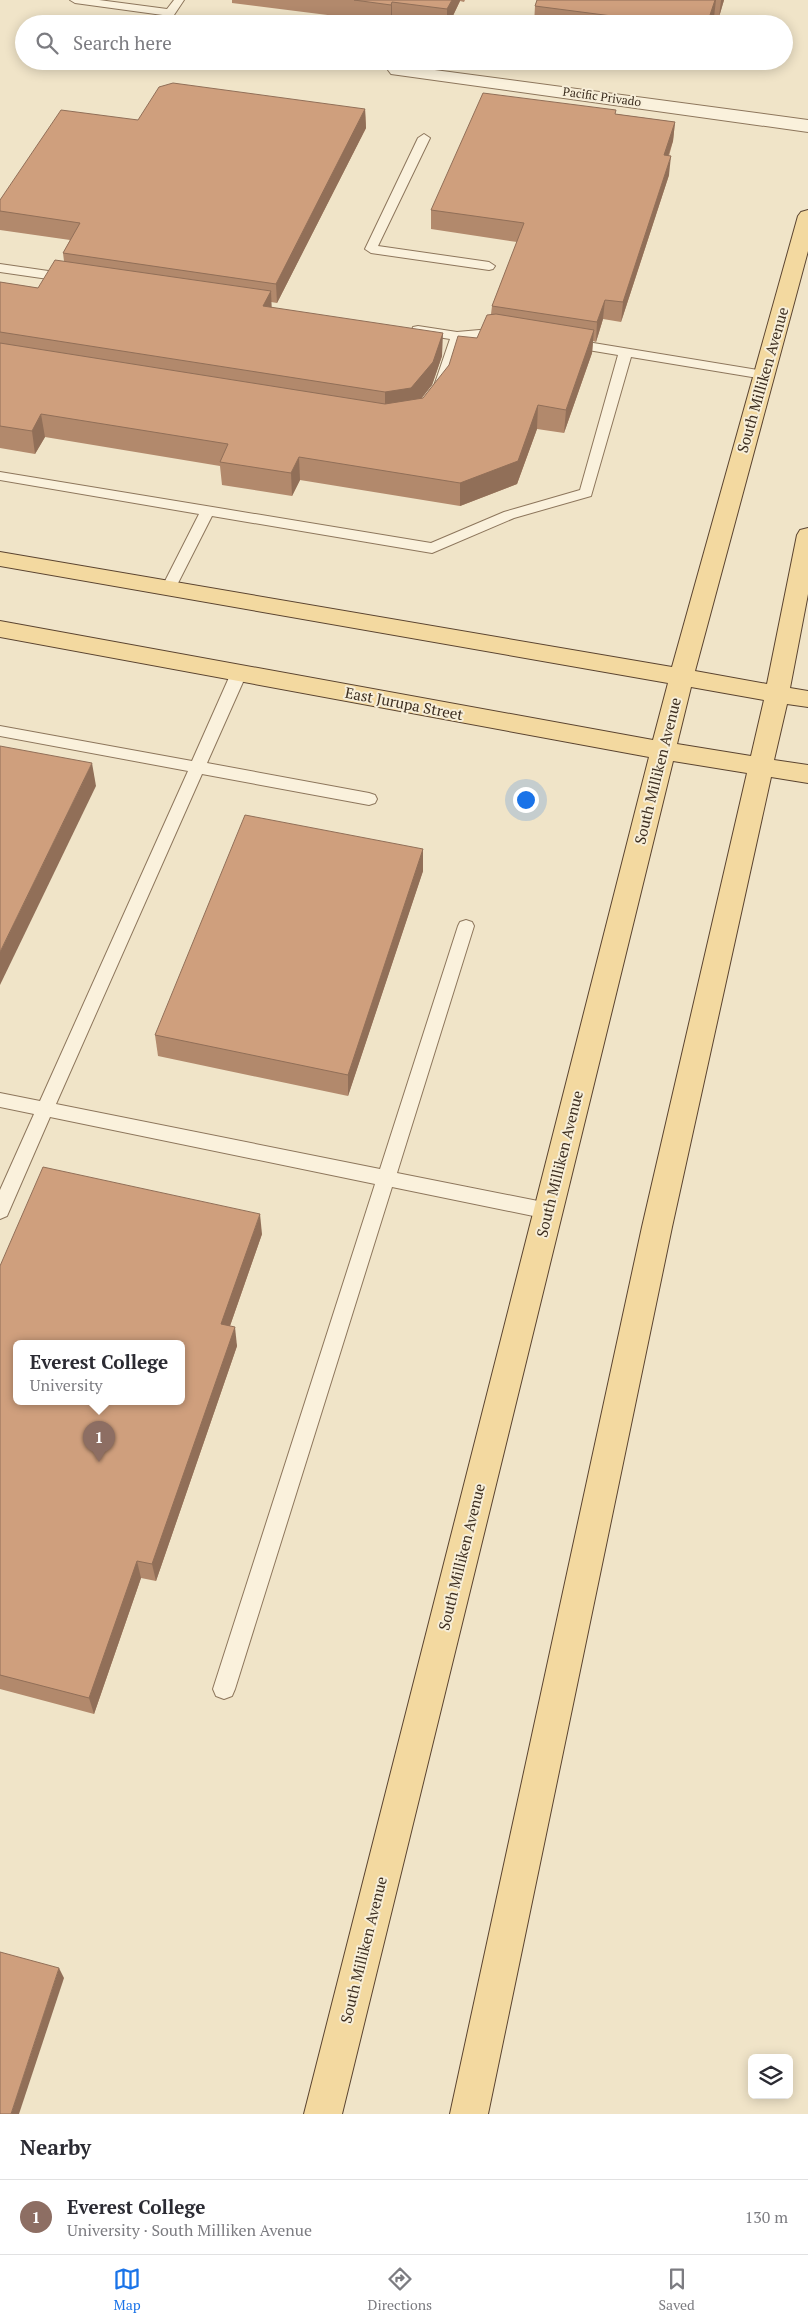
<!DOCTYPE html>
<html lang="en">
<head>
<meta charset="utf-8">
<style>
	body { margin:0; font-family:"PT Serif",serif; background:#f7f7f7; color:#2b2b33 }
	.controls { position:absolute; right:15px; bottom:15px; display:grid; overflow:hidden; border-radius:8px; box-shadow:0 2px 12px #0003 }
	.controls button { width:45px; height:45px; display:grid; place-items:center; padding:0; border:0; border-bottom:1px solid #e1e1e2; background:#fff; color:#2b2b33; font:25px sans-serif }
	.you { position:absolute; left:525px; top:799px; width:18px; height:18px; margin:-12px; border:4px solid #fff; border-radius:50%; background:#1a73e8; box-shadow:0 0 0 8px #1a73e833 }
	.badge { display:grid; place-items:center; width:32px; height:32px; border-radius:50%; background:#1a73e8; color:#fff; font-size:16px; font-weight:700 }
	.pin { position:absolute; translate:-50% -41px; filter:drop-shadow(0 1px 2px #0008) }
	.pin::after { content:''; position:absolute; top:26px; width:18px; height:15px; background:inherit; clip-path:polygon(0 0,100% 0,50% 100%) }
	.popup { position:absolute; left:13px; top:1340px; width:172px; height:65px; box-sizing:border-box; display:grid; place-content:center; border-radius:8px; background:#fff; filter:drop-shadow(0 1px 4px #0005); font-size:16px; white-space:nowrap; color:#7c7c81 }
	.popup b { font-size:19px; color:#2b2b33 }
	.popup::after { content:''; position:absolute; left:50%; top:100%; margin-left:-10px; border:10px solid transparent; border-top-color:#fff }
	.list { margin:0; padding:0; list-style:none }
	h2 { display:flex; justify-content:space-between; align-items:center; height:65px; margin:0; padding:0 20px; font-size:21px }
	h2 small { font-size:16px; font-weight:400; color:#7c7c81 }
	.list li { display:grid; grid-template-columns:32px 1fr auto; gap:15px; align-items:center; box-sizing:border-box; height:75px; padding:0 20px; border-top:1px solid #e1e1e2 }
	.list b { display:block; font-size:19px; white-space:nowrap }
	.list p { margin:0; font-size:16px; white-space:nowrap; color:#7c7c81 }
	.list em { font-size:16px; font-style:normal; color:#7c7c81 }
	.icon { flex:none; width:28px; height:28px; fill:none; stroke:currentColor; stroke-width:2; stroke-linecap:round; stroke-linejoin:round }
	.map { position:relative; flex:none; width:808px; height:2114px; overflow:hidden }
	.search { position:absolute; background:#fff; box-shadow:0 2px 12px #0003; left:15px; right:15px; top:15px; height:55px; display:flex; align-items:center; gap:12px; box-sizing:border-box; padding:0 18px; border-radius:28px; color:#7c7c81; font-size:19px }
	.sheet { height:140px; background:#fff }
	nav { display:flex; justify-content:space-around; align-items:center; box-sizing:border-box; height:70px; border-top:1px solid #e1e1e2; background:#fff; font-size:14px; color:#7c7c81 }
	nav a { display:grid; justify-items:center; gap:2px }
	nav .on { color:#1a73e8 }
	.map>svg:first-child { display:block }
	.lines { fill:none; stroke-linecap:round; stroke-linejoin:round }
	.service-casing { stroke:#8d765c; stroke-width:2 }
	.minor-casing { stroke:#8d765c; stroke-width:2 }
	.primary-casing { stroke:#5b4430; stroke-width:2 }
	.service { fill:#faf1dc; fill-rule:evenodd }
	.minor { fill:#faf1dc; fill-rule:evenodd }
	.primary { fill:#f3d9a0; fill-rule:evenodd }
	.wall { fill:#b2896c }
	.shaded-wall { fill:#916f58 }
	.building { fill:#cf9f7d; stroke:#916f58; fill-rule:evenodd }
	.labels { text-anchor:middle; stroke-width:4; stroke-linejoin:round; paint-order:stroke }
	.far-street-label { font-size:12px; fill:#3d2e20; stroke:#f7eed8 }
	.street-label { font-size:15px; fill:#3d2e20; stroke:#f7eed8 }
</style>
</head>
<body>
<div class="map">
<svg width="808" height="2114" viewBox="0 0 808 2114">
	<rect width="100%" height="100%" fill="#f0e4c8"/>
	<g class="lines">
		<defs>
			<g id="service">
				<path d="M 70,0 L 99,0 L 167,9 L 174,0 L 184,0 L 174,15 L 170,16 L 75,3 Z"/>
				<path d="M 424,134 L 430,138 L 378,246 L 489,262 L 495,266 L 493,269 L 489,270 L 371,253 L 365,249 L 418,138 Z"/>
				<path d="M 0,264 L 69,274 L 75,278 L 69,282 L 0,272 Z"/>
				<path d="M 418,326 L 457,332 L 502,328 L 508,332 L 502,336 L 462,339 C 458,353 450,393 436,396 L 429,392 L 434,386 L 450,339 L 413,333 L 412,330 L 413,327 Z"/>
				<path d="M 569,339 L 764,371 L 771,375 L 764,379 L 631,357 L 591,496 L 514,518 L 432,553 L 212,516 L 176,587 L 174,590 L 164,590 L 162,587 L 199,514 L 0,480 L 0,472 L 431,543 L 504,512 L 580,490 L 618,355 L 564,346 L 562,343 L 564,340 Z"/>
				<path d="M 239,668 L 244,669 L 247,673 L 207,763 L 369,793 L 375,795 L 377,799 L 375,803 L 369,805 L 202,774 L 56,1104 L 380,1169 L 458,926 L 460,922 L 466,920 L 472,922 L 474,926 L 397,1173 L 548,1203 L 555,1206 L 557,1211 L 555,1216 L 548,1219 L 392,1187 L 235,1689 L 232,1696 L 224,1699 L 216,1696 L 213,1689 L 375,1184 L 50,1117 L 7,1216 L 0,1219 L 0,1190 L 34,1114 L 0,1107 L 0,1093 L 40,1101 L 188,771 L 0,736 L 0,726 L 192,761 L 231,673 L 234,669 Z"/>
			</g>
			<path id="minor" d="M 397,65 L 808,120 L 808,132 L 391,74 L 388,70 L 391,66 Z"/>
			<path id="primary" d="M 808,210 L 808,251 L 695,671 L 767,684 L 797,535 L 800,530 L 808,528 L 808,594 L 790,688 L 808,691 L 808,707 L 787,704 L 774,760 L 808,765 L 808,783 L 771,777 L 672,1227 L 488,2114 L 450,2114 L 642,1227 L 747,773 L 673,761 L 342,2114 L 304,2114 L 649,757 L 0,637 L 0,621 L 653,740 L 668,683 L 0,566 L 0,552 L 672,667 L 798,216 L 801,212 ZM 691,687 L 764,700 L 751,756 L 677,744 Z"/>
		</defs>
		<use href="#service" class="service-casing"/>
		<use href="#minor" class="minor-casing"/>
		<use href="#primary" class="primary-casing"/>
		<use href="#service" class="service"/>
		<use href="#minor" class="minor"/>
		<use href="#primary" class="primary"/>
	</g>
	<g class="wall">
		<path d="M 232,0 L 465,0 L 464,2 L 460,1 L 449,24 L 413,24 L 392,21 L 391,23 L 232,3 Z"/>
		<path d="M 537,0 L 724,0 L 719,17 L 714,17 L 712,24 L 534,24 L 535,6 Z"/>
		<path d="M 365,109 L 366,128 L 277,303 L 271,302 L 271,307 L 442,356 L 432,385 L 422,398 L 423,398 L 477,338 L 491,314 L 492,306 L 517,242 L 431,229 L 431,210 L 616,114 L 675,122 L 673,141 L 669,156 L 669,175 L 621,322 L 603,319 L 596,342 L 593,341 L 592,353 L 564,433 L 537,429 L 517,484 L 460,506 L 300,480 L 292,496 L 222,485 L 220,466 L 45,437 L 35,454 L 0,448 L 0,282 L 38,288 L 64,261 L 63,253 L 70,240 L 0,230 L 0,200 L 138,120 Z"/>
		<path d="M 423,849 L 423,871 L 348,1096 L 158,1056 L 155,1035 Z"/>
		<path d="M 262,1234 L 230,1326 L 237,1346 L 156,1581 L 141,1578 L 94,1714 L 0,1689 L 0,1266 Z"/>
	</g>
	<g class="shaded-wall">
		<path d="M 452,0 L 460,0 L 460,1 L 449,24 L 447,24 L 447,9 Z"/>
		<path d="M 715,0 L 716,0 L 714,17 L 712,24 L 707,24 Z"/>
		<path d="M 721,0 L 724,0 L 719,17 Z"/>
		<path d="M 392,2 L 392,21 L 391,23 L 391,5 Z"/>
		<path d="M 365,109 L 366,128 L 277,303 L 276,284 Z"/>
		<path d="M 675,122 L 673,141 L 662,174 L 664,155 Z"/>
		<path d="M 671,156 L 669,175 L 621,322 L 623,302 Z"/>
		<path d="M 271,291 L 272,314 L 263,306 Z"/>
		<path d="M 605,300 L 603,319 L 596,342 L 597,322 Z"/>
		<path d="M 594,330 L 592,353 L 564,433 L 566,410 Z"/>
		<path d="M 443,333 L 442,356 L 432,385 L 411,411 L 385,415 L 385,392 Z"/>
		<path d="M 538,405 L 537,429 L 517,484 L 460,506 L 460,483 Z"/>
		<path d="M 41,414 L 45,437 L 35,454 L 32,431 Z"/>
		<path d="M 299,457 L 300,480 L 292,496 L 291,473 Z"/>
		<path d="M 92,763 L 96,786 L 0,985 L 0,952 Z"/>
		<path d="M 423,849 L 423,871 L 348,1096 L 348,1075 Z"/>
		<path d="M 260,1214 L 262,1234 L 224,1343 L 221,1324 Z"/>
		<path d="M 235,1327 L 237,1346 L 156,1581 L 152,1564 Z"/>
		<path d="M 137,1561 L 141,1578 L 94,1714 L 89,1698 Z"/>
		<path d="M 59,1968 L 64,1978 L 19,2114 L 11,2114 Z"/>
	</g>
	<g class="building">
		<path d="M 354,0 L 452,0 L 447,9 L 392,2 L 391,5 Z"/>
		<path d="M 537,0 L 715,0 L 707,24 L 695,24 L 636,16 L 635,19 L 535,6 Z"/>
		<path d="M 173,83 L 365,109 L 276,284 L 63,253 L 80,223 L 0,211 L 0,200 L 61,110 L 138,120 L 159,87 Z"/>
		<path d="M 483,93 L 616,110 L 615,114 L 675,122 L 664,155 L 671,156 L 623,302 L 605,300 L 597,322 L 492,306 L 524,223 L 431,210 Z"/>
		<path d="M 55,260 L 271,291 L 263,306 L 443,333 L 433,362 L 411,388 L 385,392 L 0,332 L 0,282 L 38,288 Z"/>
		<path d="M 496,314 L 594,330 L 566,410 L 538,405 L 518,461 L 460,483 L 299,457 L 291,473 L 220,462 L 228,444 L 41,414 L 32,431 L 0,426 L 0,343 L 385,404 L 423,398 L 449,365 L 458,336 L 477,338 L 487,315 Z"/>
		<path d="M 0,746 L 92,763 L 0,952 Z"/>
		<path d="M 245,815 L 423,849 L 348,1075 L 155,1035 Z"/>
		<path d="M 43,1167 L 260,1214 L 221,1324 L 235,1327 L 152,1564 L 137,1561 L 89,1698 L 0,1675 L 0,1266 ZM 16,1343 L 182,1343 L 182,1401 L 16,1401 Z"/>
		<path d="M 0,1952 L 59,1968 L 11,2114 L 0,2114 Z"/>
	</g>
	<g class="labels">
		<g class="far-street-label">
			<text transform="translate(602 97) rotate(8)" y="4">Pacific Privado</text>
		</g>
		<g class="street-label">
			<text transform="translate(763 380) rotate(-74)" y="5">South Milliken Avenue</text>
			<text transform="translate(404 704) rotate(11)" y="5">East Jurupa Street</text>
			<text transform="translate(658 771) rotate(-76)" y="5">South Milliken Avenue</text>
			<text transform="translate(560 1164) rotate(-76)" y="5">South Milliken Avenue</text>
			<text transform="translate(462 1557) rotate(-76)" y="5">South Milliken Avenue</text>
			<text transform="translate(364 1950) rotate(-76)" y="5">South Milliken Avenue</text>
		</g>
	</g>
</svg>
<div class="controls">
<button><svg class="icon" aria-label="layers" viewBox="0 0 24 24"><path d="M12 4l9 5-9 5-9-5zM3 14l9 5 9-5"/></svg></button>
</div>
<div class="you"></div>
<div class="pin badge" style="left:99px;top:1462px;background:#8d6e63">1</div>
<div class="popup"><b>Everest College</b>University</div>
<div class="search"><svg class="icon" aria-label="search" viewBox="0 0 24 24"><circle cx="10" cy="10" r="6"/><path d="M15 15l6 6"/></svg>Search here</div>
</div>
<section class="sheet">
<h2>Nearby<small></small></h2>
<ul class="list">
<li><span class="badge" style="background:#8d6e63">1</span><div><b>Everest College</b><p>University · South Milliken Avenue</p></div><em>130 m</em></li>
</ul>
</section>
<nav>
<a class="on"><svg class="icon" aria-label="map" viewBox="0 0 24 24"><path d="M3 6l6-2 6 2 6-2v14l-6 2-6-2-6 2zM9 4v14M15 6v14"/></svg>Map</a>
<a><svg class="icon" aria-label="directions" viewBox="0 0 24 24"><path d="M12 3l9 9-9 9-9-9zM9 14v-3h6M13 9l2 2-2 2"/></svg>Directions</a>
<a><svg class="icon" aria-label="saved" viewBox="0 0 24 24"><path d="M7 4h10v16l-5-4-5 4z"/></svg>Saved</a>
</nav>
</body>
</html>
